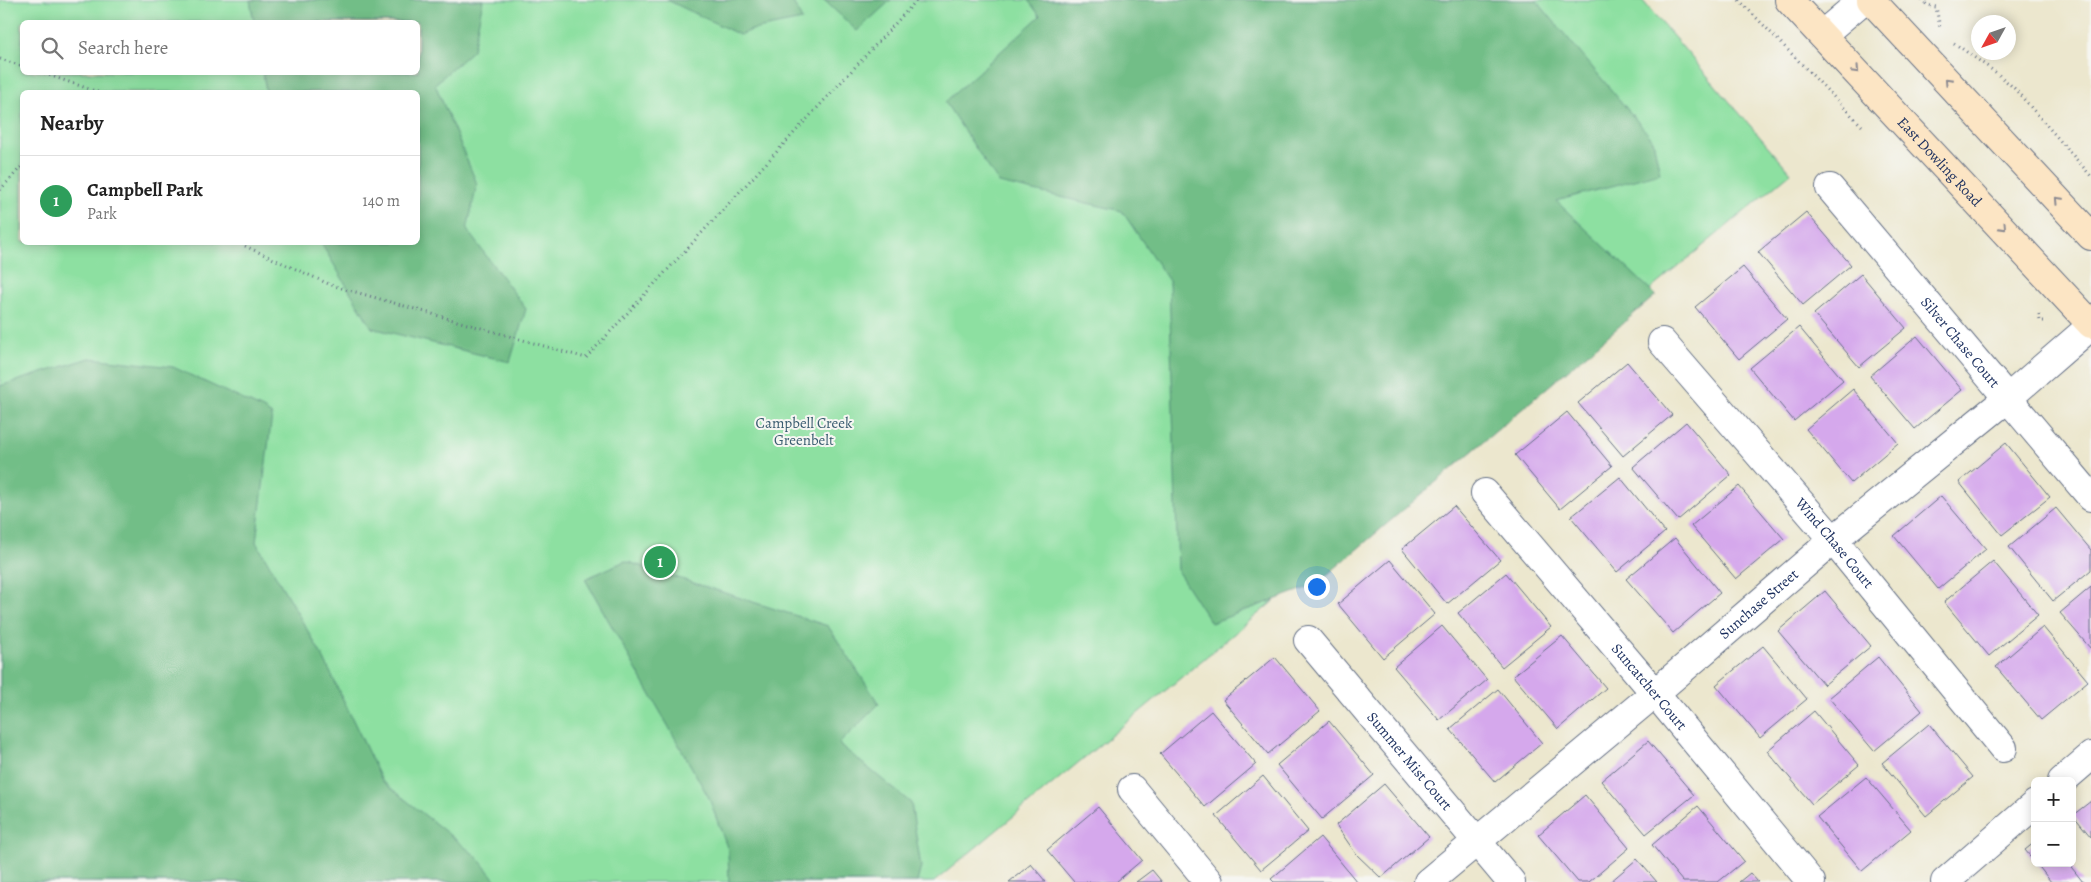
<!DOCTYPE html>
<html lang="en">
<head>
<meta charset="utf-8">
<style>
	body { margin:0; font-family:Alegreya,serif; background:#f2f2f2; color:#222 }
	.controls { position:absolute; right:15px; bottom:15px; display:grid; overflow:hidden; border-radius:8px; box-shadow:0 2px 12px #0003 }
	.controls button { width:45px; height:45px; display:grid; place-items:center; padding:0; border:0; border-bottom:1px solid #e0e0e0; background:#fff; color:#222; font:25px sans-serif }
	.compass { position:absolute; left:1971px; top:15px; width:45px; height:45px; border-radius:50%; background:#fff; box-shadow:0 2px 12px #0003; rotate:230deg }
	.you { position:absolute; left:1316px; top:586px; width:18px; height:18px; margin:-12px; border:4px solid #fff; border-radius:50%; background:#1a73e8; box-shadow:0 0 0 8px #1a73e833 }
	.badge { display:grid; place-items:center; width:32px; height:32px; border-radius:50%; background:#b45309; color:#fff; font-size:16px; font-weight:700 }
	.pin { position:absolute; translate:-50% -50%; border:2px solid #fff; box-shadow:0 1px 5px #0006 }
	.list { margin:0; padding:0; list-style:none }
	h2 { display:flex; justify-content:space-between; align-items:center; height:65px; margin:0; padding:0 20px; font-size:21px }
	h2 small { font-size:16px; font-weight:400; color:#767676 }
	.list li { display:grid; grid-template-columns:32px 1fr auto; gap:15px; align-items:center; box-sizing:border-box; height:90px; padding:0 20px; border-top:1px solid #e0e0e0 }
	.list b { display:block; font-size:19px; white-space:nowrap }
	.list p { margin:0; font-size:16px; white-space:nowrap; color:#767676 }
	.list em { font-size:16px; font-style:normal; color:#767676 }
	.icon { flex:none; width:28px; height:28px; fill:none; stroke:currentColor; stroke-width:2; stroke-linecap:round; stroke-linejoin:round }
	.map { position:relative; flex:none; width:2091px; height:882px; overflow:hidden }
	.search { position:absolute; background:#fff; box-shadow:0 2px 12px #0003; left:20px; top:20px; width:400px; height:55px; display:flex; align-items:center; gap:12px; box-sizing:border-box; padding:0 18px; border-radius:8px; color:#767676; font-size:19px }
	.panel { position:absolute; background:#fff; box-shadow:0 2px 12px #0003; left:20px; top:90px; width:400px; height:155px; border-radius:8px }
	.map>svg:first-child { display:block }
	.green { fill:#8de0a1; stroke:#548880; fill-rule:evenodd }
	.forest { fill:#72be87; stroke:#467672 }
	.building { fill:#d5a8ec }
	.lines { fill:none; stroke-linecap:round; stroke-linejoin:round }
	.minor-casing { stroke:#646f85; stroke-width:30 }
	.secondary-casing { stroke:#646f85; stroke-width:30 }
	.path { stroke:#646f85; stroke-width:3; stroke-dasharray:1 4; stroke-linecap:butt }
	.minor { stroke:#fff; stroke-width:28 }
	.secondary { stroke:#fce5c4; stroke-width:28 }
	.oneway { stroke:#8c8a91 }
	.labels { text-anchor:middle; stroke-width:4; stroke-linejoin:round; paint-order:stroke }
	.street-label { font-size:15px; fill:#1b2f5e; stroke:#f6f6f2 }
	.park-label { font-size:15px; fill:#385b6f; stroke:#f6f6f2 }
</style>
</head>
<body>
<div class="map">
<svg width="2091" height="882" viewBox="0 0 2091 882">
	<rect width="100%" height="100%" fill="#f6f6f2"/>
	<filter id="ink" filterUnits="userSpaceOnUse"><feTurbulence type="fractalNoise" baseFrequency=".02" numOctaves="2"/><feDisplacementMap in="SourceGraphic" scale="10" xChannelSelector="R" yChannelSelector="G"/><feConvolveMatrix kernelMatrix="1 2 1 2 8 2 1 2 1" color-interpolation-filters="sRGB"/></filter>
	<filter id="wash" filterUnits="userSpaceOnUse"><feTurbulence type="fractalNoise" baseFrequency=".0096" numOctaves="4" result="noise"/><feDisplacementMap in="SourceGraphic" scale="20" xChannelSelector="R" yChannelSelector="G"/><feGaussianBlur stdDeviation="1.12" result="paint"/><feColorMatrix in="noise" values="0 0 0 0 0 0 0 0 0 0 0 0 0 0 0 0 0 1.4 0 .05"/><feComposite in="paint" operator="in"/></filter>
	<g filter="url(#wash)">
		<rect width="100%" height="100%" fill="#ece7ce"/>
		<path class="green" d="M 0,0 L 1642,0 L 1791,173 L 934,882 L 0,882 ZM 22,22 L 418,22 L 418,72 L 22,72 ZM 22,92 L 418,92 L 418,242 L 22,242 Z"/>
		<g class="forest">
			<path d="M 250,0 L 483,0 L 473,50 L 435,84 L 477,184 L 467,230 L 526,309 L 510,362 L 372,328 L 321,243 L 418,242 L 418,92 L 266,92 L 263,73 L 418,72 L 418,22 L 254,22 Z"/>
			<path d="M 667,0 L 792,0 L 802,20 L 752,30 L 740,35 Z"/>
			<path d="M 824,0 L 891,0 L 857,31 Z"/>
			<path d="M 1028,0 L 1536,0 L 1653,140 L 1660,173 L 1556,201 L 1656,295 L 1315,585 L 1211,623 L 1178,572 L 1169,281 L 1122,211 L 999,183 L 945,102 L 1040,16 Z"/>
			<path d="M 90,358 L 173,367 L 263,409 L 272,415 L 256,542 L 323,657 L 382,781 L 476,856 L 497,882 L 0,882 L 0,386 Z"/>
			<path d="M 625,561 L 828,626 L 879,704 L 839,744 L 911,803 L 921,867 L 917,882 L 729,882 L 728,850 L 709,798 L 585,579 Z"/>
		</g>
		<g id="blocks">
			<g class="building">
				<path d="M 1806,212 L 1851,265 L 1803,305 L 1758,252 Z"/>
				<path d="M 1743,267 L 1787,319 L 1739,359 L 1695,307 Z"/>
				<path d="M 1861,274 L 1906,328 L 1859,367 L 1814,314 Z"/>
				<path d="M 1799,327 L 1843,380 L 1794,421 L 1750,368 Z"/>
				<path d="M 1917,336 L 1962,390 L 1915,429 L 1870,376 Z"/>
				<path d="M 1627,362 L 1672,415 L 1623,456 L 1578,403 Z"/>
				<path d="M 1853,389 L 1898,443 L 1851,483 L 1806,429 Z"/>
				<path d="M 1567,412 L 1612,466 L 1560,509 L 1515,455 Z"/>
				<path d="M 1686,422 L 1731,475 L 1678,520 L 1633,467 Z"/>
				<path d="M 2006,443 L 2050,497 L 2002,535 L 1959,482 Z"/>
				<path d="M 1620,477 L 1665,532 L 1617,572 L 1571,517 Z"/>
				<path d="M 1739,486 L 1784,539 L 1736,579 L 1691,526 Z"/>
				<path d="M 1941,496 L 1986,549 L 1938,589 L 1894,536 Z"/>
				<path d="M 1454,506 L 1500,560 L 1447,604 L 1402,549 Z"/>
				<path d="M 2056,508 L 2091,550 L 2091,570 L 2053,601 L 2009,547 Z"/>
				<path d="M 1675,538 L 1720,593 L 1673,633 L 1626,579 Z"/>
				<path d="M 1390,560 L 1435,614 L 1383,658 L 1338,604 Z"/>
				<path d="M 1993,561 L 2038,615 L 1989,656 L 1944,602 Z"/>
				<path d="M 1506,573 L 1551,627 L 1502,667 L 1458,613 Z"/>
				<path d="M 2091,587 L 2091,649 L 2060,613 Z"/>
				<path d="M 1825,591 L 1871,646 L 1824,685 L 1778,631 Z"/>
				<path d="M 1442,626 L 1487,680 L 1439,720 L 1394,667 Z"/>
				<path d="M 2043,627 L 2088,681 L 2041,720 L 1996,667 Z"/>
				<path d="M 1562,636 L 1606,688 L 1558,729 L 1513,676 Z"/>
				<path d="M 1763,646 L 1807,699 L 1760,738 L 1716,685 Z"/>
				<path d="M 1275,657 L 1320,711 L 1268,754 L 1223,700 Z"/>
				<path d="M 1878,657 L 1922,711 L 1874,751 L 1829,698 Z"/>
				<path d="M 1498,689 L 1542,743 L 1495,782 L 1450,729 Z"/>
				<path d="M 1211,711 L 1256,764 L 1205,807 L 1160,754 Z"/>
				<path d="M 1814,711 L 1859,765 L 1812,804 L 1767,751 Z"/>
				<path d="M 1329,721 L 1374,775 L 1322,819 L 1277,765 Z"/>
				<path d="M 1929,724 L 1973,777 L 1926,816 L 1882,763 Z"/>
				<path d="M 1648,741 L 1694,795 L 1646,834 L 1601,781 Z"/>
				<path d="M 1263,776 L 1308,831 L 1261,870 L 1216,816 Z"/>
				<path d="M 1866,777 L 1911,830 L 1862,871 L 1817,817 Z"/>
				<path d="M 1384,784 L 1429,837 L 1381,878 L 1356,854 L 1336,825 Z"/>
				<path d="M 1585,795 L 1629,848 L 1589,882 L 1578,882 L 1538,835 Z"/>
				<path d="M 2091,801 L 2091,837 L 2073,815 Z"/>
				<path d="M 1698,806 L 1744,861 L 1718,882 L 1683,882 L 1652,845 Z"/>
				<path d="M 1098,807 L 1142,860 L 1116,882 L 1074,882 L 1047,850 Z"/>
				<path d="M 1320,837 L 1357,882 L 1274,882 L 1271,879 Z"/>
				<path d="M 2035,842 L 2035,862 L 2025,850 Z"/>
				<path d="M 1637,859 L 1657,882 L 1610,882 Z"/>
				<path d="M 2036,863 L 2068,863 L 2083,882 L 2051,882 Z"/>
				<path d="M 1031,864 L 1046,882 L 1009,882 Z"/>
				<path d="M 1152,870 L 1162,882 L 1136,882 Z"/>
				<path d="M 1750,873 L 1758,882 L 1739,882 Z"/>
			</g>
		</g>
	</g>
	<g filter="url(#ink)">
		<use href="#blocks" fill-opacity="0" stroke="#646f85" stroke-width="1"/>
		<g class="lines">
			<defs>
				<g id="minor">
					<path d="M 1823,34 L 1863,0"/>
					<path id="s1" d="M 1830,188 L 2091,497"/>
					<path id="s2" d="M 1662,342 L 1833,540 L 2003,748"/>
					<path id="s3" d="M 1485,493 L 1655,693 L 1811,882"/>
					<path id="s4" d="M 1308,640 L 1511,882"/>
					<path d="M 2062,781 L 2091,756"/>
					<path d="M 1132,789 L 1209,882"/>
					<path id="s5" d="M 1428,882 L 1655,693 L 1833,540 L 2008,398 L 2091,326"/>
					<path d="M 1945,882 L 2035,804"/>
				</g>
				<g id="secondary">
					<path id="s6" d="M 1789,0 L 2091,324"/>
					<path d="M 1871,0 L 2091,236"/>
				</g>
			</defs>
			<use href="#minor" class="minor-casing"/>
			<use href="#secondary" class="secondary-casing"/>
			<g class="path">
				<path d="M 1739,0 L 1864,128"/>
				<path d="M 1922,0 L 1927,5 L 1936,7 L 1940,28"/>
				<path d="M 1954,43 L 1998,74 L 2014,88 L 2091,176"/>
				<path d="M 0,59 L 22,66"/>
				<path d="M 40,72 L 98,92"/>
				<path d="M 0,190 L 22,166"/>
				<path d="M 242,242 L 245,246 L 331,285 L 586,358 L 917,0"/>
				<path d="M 2039,314 L 2040,321 L 2046,321"/>
			</g>
			<use href="#minor" class="minor"/>
			<use href="#secondary" class="secondary"/>
		</g>
		<defs><path id="oneway-chevron" d="M-2-3.5L2.5 0L-2 3.5" fill="none" stroke-width="1.6" stroke-linecap="round" stroke-linejoin="round" transform="scale(1.25)"/></defs>
		<g class="oneway">
			<use href="#oneway-chevron" transform="translate(1856 70) rotate(47)"/>
			<use href="#oneway-chevron" transform="translate(1948 81) rotate(-133)"/>
			<use href="#oneway-chevron" transform="translate(2058 200) rotate(-133)"/>
			<use href="#oneway-chevron" transform="translate(2003 227) rotate(47)"/>
		</g>
	</g>
	<g class="labels">
		<g class="street-label">
			<text dy="5" stroke="none"><textPath href="#s6" startOffset="221">East Dowling Road</textPath></text>
			<text dy="5" stroke="none"><textPath href="#s1" startOffset="202">Silver Chase Court</textPath></text>
			<text dy="5" stroke="none"><textPath href="#s2" startOffset="265">Wind Chase Court</textPath></text>
			<text dy="5" stroke="none"><textPath href="#s5" startOffset="432">Sunchase Street</textPath></text>
			<text dy="5" stroke="none"><textPath href="#s3" startOffset="254">Suncatcher Court</textPath></text>
			<text dy="5" stroke="none"><textPath href="#s4" startOffset="158">Summer Mist Court</textPath></text>
		</g>
		<g class="park-label">
			<text x="804" y="428">Campbell Creek<tspan x="804" dy="17">Greenbelt</tspan></text>
		</g>
	</g>
</svg>
<div class="controls">
<button>+</button>
<button>−</button>
</div>
<svg class="compass" viewBox="-18 -18 36 36"><path d="M0-13l5 13h-10z" fill="#e53935"/><path d="M0 13l5-13h-10z" fill="#767676"/></svg>
<div class="you"></div>
<div class="pin badge" style="left:660px;top:562px;background:#2e9e5b">1</div>
<div class="search"><svg class="icon" aria-label="search" viewBox="0 0 24 24"><circle cx="10" cy="10" r="6"/><path d="M15 15l6 6"/></svg>Search here</div>
<section class="panel">
<h2>Nearby<small></small></h2>
<ul class="list">
<li><span class="badge" style="background:#2e9e5b">1</span><div><b>Campbell Park</b><p>Park</p></div><em>140 m</em></li>
</ul>
</section>
</div>
</body>
</html>
